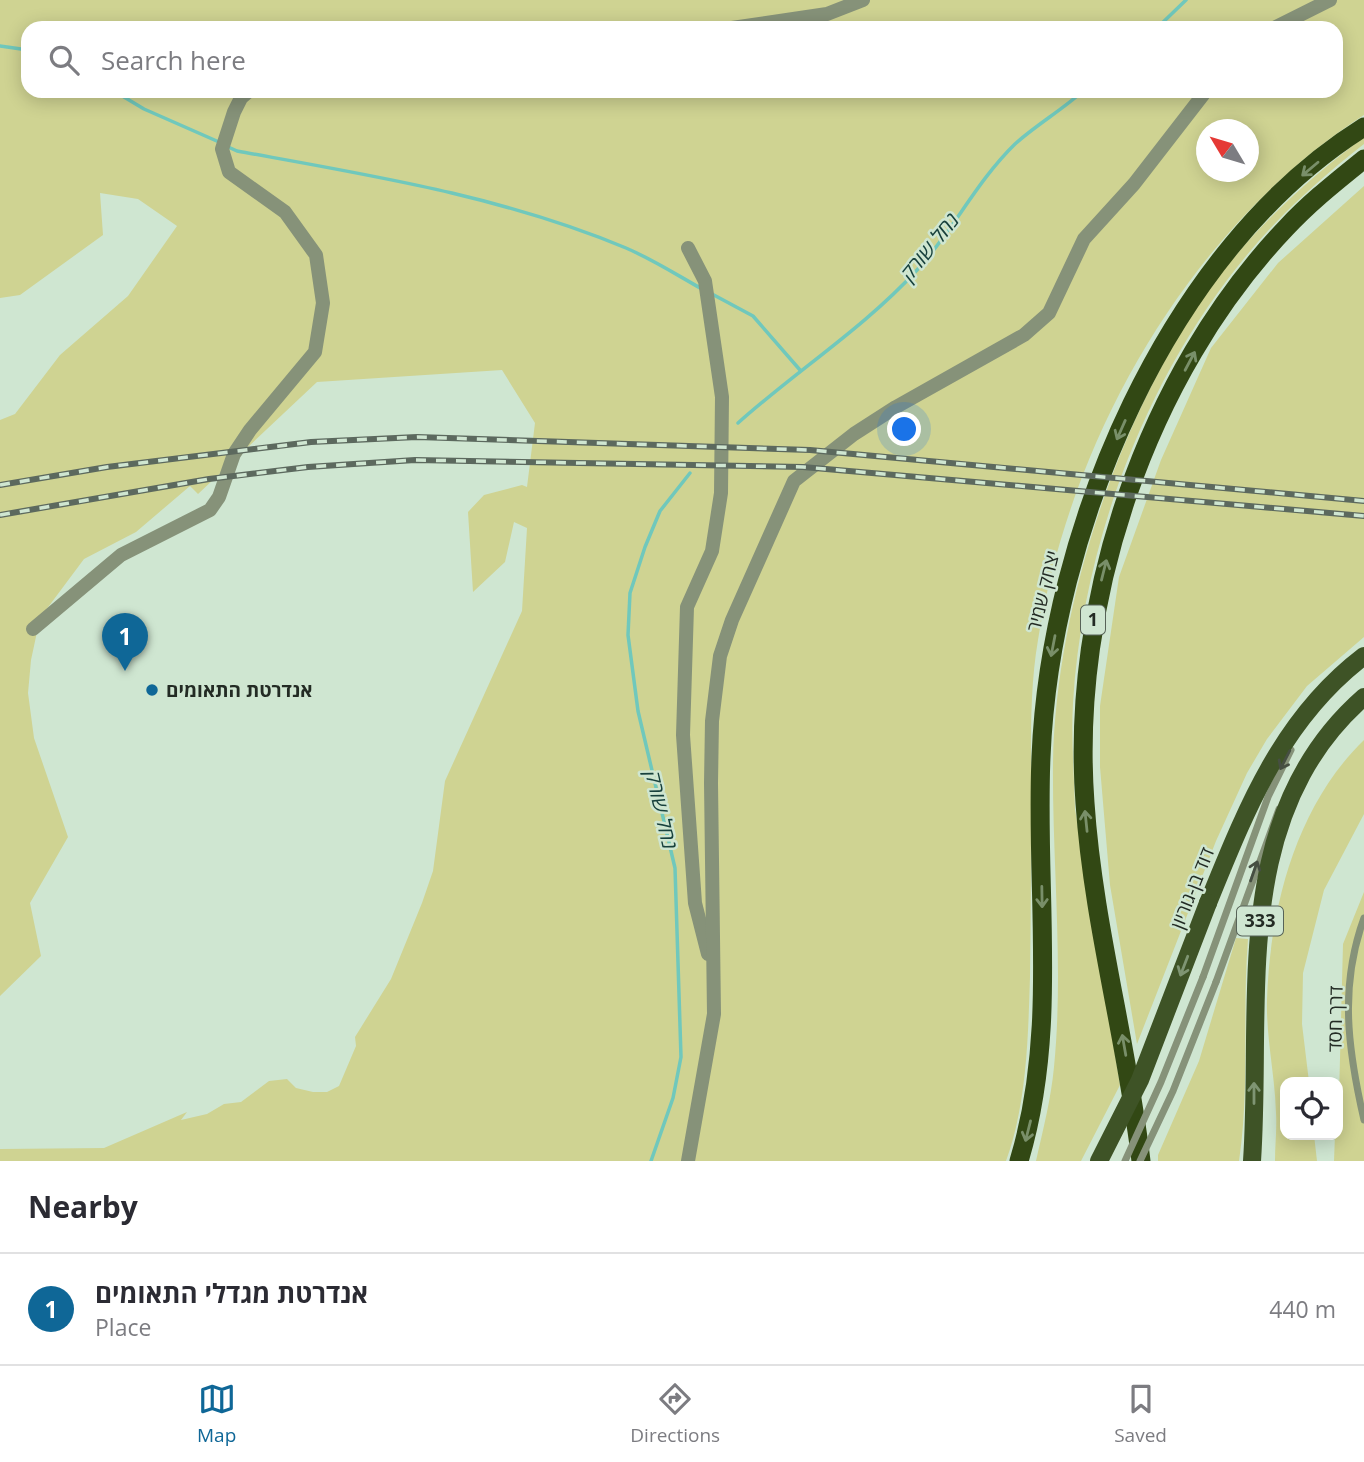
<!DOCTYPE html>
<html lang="en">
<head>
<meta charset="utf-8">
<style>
	body { margin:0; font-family:"Open Sans",Heebo,sans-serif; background:#f2f2f3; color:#2b2b33 }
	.controls { position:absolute; right:21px; bottom:21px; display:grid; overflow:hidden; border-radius:14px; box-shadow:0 4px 18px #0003 }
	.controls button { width:63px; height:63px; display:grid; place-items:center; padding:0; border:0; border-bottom:2px solid #e1e1e2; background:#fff; color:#2b2b33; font:35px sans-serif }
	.compass { position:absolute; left:1196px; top:119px; width:63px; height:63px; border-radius:50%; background:#fff; box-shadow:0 4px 18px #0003; rotate:308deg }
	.you { position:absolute; left:905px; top:430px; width:24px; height:24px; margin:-18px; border:5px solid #fff; border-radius:50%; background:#1a73e8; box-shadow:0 0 0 10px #1a73e833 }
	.badge { display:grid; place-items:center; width:46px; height:46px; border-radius:50%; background:#0f6797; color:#fff; font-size:23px; font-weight:700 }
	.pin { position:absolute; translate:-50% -58px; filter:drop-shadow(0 2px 4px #0008) }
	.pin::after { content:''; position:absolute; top:37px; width:24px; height:21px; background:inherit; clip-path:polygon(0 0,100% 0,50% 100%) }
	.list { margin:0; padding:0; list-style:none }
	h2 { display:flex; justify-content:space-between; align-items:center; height:91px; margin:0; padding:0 28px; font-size:30px }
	h2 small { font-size:23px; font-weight:400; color:#7c7c81 }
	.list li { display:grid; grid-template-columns:46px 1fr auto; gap:21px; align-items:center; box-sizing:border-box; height:112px; padding:0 28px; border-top:2px solid #e1e1e2 }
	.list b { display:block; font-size:26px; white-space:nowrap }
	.list p { margin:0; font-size:23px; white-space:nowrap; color:#7c7c81 }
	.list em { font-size:23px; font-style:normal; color:#7c7c81 }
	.icon { flex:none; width:38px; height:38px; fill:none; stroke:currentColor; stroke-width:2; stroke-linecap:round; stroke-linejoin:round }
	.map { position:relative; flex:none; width:1364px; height:1161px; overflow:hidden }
	.search { position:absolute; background:#fff; box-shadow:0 4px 18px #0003; left:21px; right:21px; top:21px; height:77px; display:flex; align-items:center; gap:18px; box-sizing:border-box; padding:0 24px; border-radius:21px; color:#7c7c81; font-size:26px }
	.sheet { height:203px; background:#fff }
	nav { display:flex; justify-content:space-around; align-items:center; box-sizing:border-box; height:98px; border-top:2px solid #e1e1e2; background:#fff; font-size:19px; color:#7c7c81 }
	nav a { display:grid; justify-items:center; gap:4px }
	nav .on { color:#0f6797 }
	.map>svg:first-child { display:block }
	.green { fill:#cfd392; fill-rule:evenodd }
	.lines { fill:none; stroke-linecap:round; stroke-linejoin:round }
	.stream { stroke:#70c8bc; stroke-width:3.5 }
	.service { stroke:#869279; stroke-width:7 }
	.minor { stroke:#869279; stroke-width:14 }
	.primary { stroke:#3e5326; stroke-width:18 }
	.trunk { stroke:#324814; stroke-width:19 }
	.rail-casing { stroke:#5c695e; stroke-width:6 }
	.rail { stroke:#cfe6d1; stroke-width:3.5; stroke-dasharray:10; stroke-linecap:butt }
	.service-bridge { stroke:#869279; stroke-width:7 }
	.primary-bridge { stroke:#3e5326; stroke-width:18 }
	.oneway { stroke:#798f69 }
	.oneway2 { stroke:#464f42 }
	.oneway3 { stroke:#7f9573 }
	.poi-dot { fill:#0f6797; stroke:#cfe6d1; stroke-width:2.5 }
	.labels { text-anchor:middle; stroke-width:5; stroke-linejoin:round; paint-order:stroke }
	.shield { fill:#cfe6d1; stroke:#576358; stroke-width:2 }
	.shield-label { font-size:18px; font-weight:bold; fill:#232b24 }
	.street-label { font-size:19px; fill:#232b24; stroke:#cfe6d1 }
	.poi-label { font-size:19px; font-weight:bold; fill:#232b24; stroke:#cfe6d1; text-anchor:start }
	.water-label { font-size:21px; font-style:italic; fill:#18413c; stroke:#cfe6d1 }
</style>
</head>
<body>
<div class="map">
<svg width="1364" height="1161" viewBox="0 0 1364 1161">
	<rect width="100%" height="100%" fill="#cfe6d1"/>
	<g class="green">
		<path d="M 0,0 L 1364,0 L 1364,115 C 1190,227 1070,437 1038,640 C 1030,686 1031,737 1031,785 C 1031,849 1031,913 1030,977 C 1028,1038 1027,1103 1006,1161 L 0,1161 L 0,1149 L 104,1148 L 187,1112 L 181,1120 L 207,1114 L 224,1104 L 241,1102 L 269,1081 L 287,1079 L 296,1088 L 313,1092 L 327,1092 L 339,1086 L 356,1046 L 355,1037 L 391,979 L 422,903 L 433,871 L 445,781 L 522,611 L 527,528 L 514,522 L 505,562 L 473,592 L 468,512 L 484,495 L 522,485 L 527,487 L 535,423 L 502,370 L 317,382 L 198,494 L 190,486 L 136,532 L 84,559 L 40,618 L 31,660 L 28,693 L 34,738 L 68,837 L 30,903 L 41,956 L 0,996 L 0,420 L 15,414 L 60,355 L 128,296 L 177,226 L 138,199 L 100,193 L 103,235 L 20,295 L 0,298 ZM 28,28 L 1336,28 L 1336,91 L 28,91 ZM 1206,130 L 1248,130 L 1248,172 L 1206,172 Z"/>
		<path d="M 1364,137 L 1364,144 C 1318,180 1274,220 1238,266 C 1142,386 1082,550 1073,703 C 1071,738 1074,774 1075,809 L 1120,1085 L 1081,1161 L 1036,1161 C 1043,1130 1051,1099 1054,1067 C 1064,966 1052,863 1053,762 C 1056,605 1119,415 1211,287 C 1253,229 1307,180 1364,137 Z"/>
		<path d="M 1364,186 L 1364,637 L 1307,686 L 1267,739 L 1247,773 L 1216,841 L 1137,1044 L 1110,885 L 1100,767 L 1100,706 L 1119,577 L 1161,460 L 1211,348 L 1278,263 Z"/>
		<path d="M 1364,740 L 1364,814 L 1324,890 L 1303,973 L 1302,1024 L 1309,1082 L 1285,1082 L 1285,1135 L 1314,1135 L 1317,1161 L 1275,1161 C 1275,1145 1277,1129 1276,1113 C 1275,1075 1266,1038 1267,1000 C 1270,907 1296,806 1364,740 Z"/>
		<path d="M 1364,892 L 1364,1161 L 1334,1161 L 1335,1135 L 1338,1135 L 1343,944 Z"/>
		<path d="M 1236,938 L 1248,939 C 1242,1013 1250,1088 1239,1161 L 1158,1161 L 1158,1155 L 1199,1061 Z"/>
	</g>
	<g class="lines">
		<g class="stream">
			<path d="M 1157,28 L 1186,0"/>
			<path d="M 0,46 L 28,50"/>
			<path d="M 114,91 L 144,109 L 219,142"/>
			<path d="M 226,146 L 237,151 C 369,175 502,196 626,248 C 652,259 677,275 702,289"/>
			<path d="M 712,294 L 753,316 L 800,370"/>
			<path d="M 738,423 C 796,371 864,328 917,270 C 953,231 976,182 1015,144 C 1036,125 1062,110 1083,91"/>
			<path d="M 651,1161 L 673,1098 L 681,1057 L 675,868 L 638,711 L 628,635 L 630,593 L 645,547 L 660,511 L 690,473"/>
		</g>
		<g class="service">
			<path d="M 1364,918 C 1339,987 1348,1050 1364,1120"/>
			<path d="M 1203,977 L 1268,797 L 1291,750"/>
			<path d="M 1216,982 L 1279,809"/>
		</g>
		<g class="minor">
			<path d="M 732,28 L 827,14 L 863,0"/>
			<path d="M 1274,28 L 1330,0"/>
			<path d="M 688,248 L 705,281 L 722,397 L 721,493 L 712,551 L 687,607 L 683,735 L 695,903 L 708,954"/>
			<path d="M 33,629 L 121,555 L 210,510 L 219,497 L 234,454 L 250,430 L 315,352 L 323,303 L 316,255 L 285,212 L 229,172 L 222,149 L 234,112 L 241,98 L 249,91"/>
			<path d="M 688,1161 L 714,1014 L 711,783 L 712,721 L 720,656 L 732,620 L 794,481 L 854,434 L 896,407 L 1024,335 L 1049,313 L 1084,239 L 1134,184 L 1206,91"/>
		</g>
		<g class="primary">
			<path d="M 1208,903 C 1246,810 1281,719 1364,656"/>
			<path d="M 1252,1161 C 1263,1002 1228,816 1364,697"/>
		</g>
		<g class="trunk">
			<path d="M 1019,1161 C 1059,1029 1035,893 1041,757 C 1050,532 1167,250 1364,127"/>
			<path d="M 1141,1161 C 1127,1041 1093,923 1085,803 C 1070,602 1146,375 1286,228 C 1310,202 1337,181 1364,159"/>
		</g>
		<defs>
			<g id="rail">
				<path d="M 0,485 L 107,467 L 311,442 L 417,437 L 810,450 L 1364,501"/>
				<path d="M 0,515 L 209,479 L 308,467 L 415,460 L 803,467 L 1364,516"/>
			</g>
		</defs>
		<use href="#rail" class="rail-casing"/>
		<use href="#rail" class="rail"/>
		<g class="service-bridge">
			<path d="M 1125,1161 L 1161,1082 L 1203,977"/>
			<path d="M 1140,1161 L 1173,1091 L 1216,982"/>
		</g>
		<path class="primary-bridge" d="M 1099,1161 L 1140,1080 L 1208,903"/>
	</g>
	<defs><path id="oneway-shaft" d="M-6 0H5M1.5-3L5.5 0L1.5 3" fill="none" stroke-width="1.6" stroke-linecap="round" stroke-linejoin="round" transform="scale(1.75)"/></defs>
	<g class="oneway">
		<use href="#oneway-shaft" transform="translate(1310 169) rotate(140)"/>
		<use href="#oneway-shaft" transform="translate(1190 361) rotate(-62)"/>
		<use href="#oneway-shaft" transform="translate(1121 430) rotate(114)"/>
		<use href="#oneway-shaft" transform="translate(1104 570) rotate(-76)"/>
		<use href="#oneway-shaft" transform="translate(1053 646) rotate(101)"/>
		<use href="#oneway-shaft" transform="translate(1086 821) rotate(-96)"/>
		<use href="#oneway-shaft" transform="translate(1042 897) rotate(89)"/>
		<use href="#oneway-shaft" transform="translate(1124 1045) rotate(-100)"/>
		<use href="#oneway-shaft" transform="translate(1028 1131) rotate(104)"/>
	</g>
	<g class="oneway2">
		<use href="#oneway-shaft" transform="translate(1285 760) rotate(117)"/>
		<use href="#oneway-shaft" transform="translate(1254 871) rotate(-71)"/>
	</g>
	<g class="oneway3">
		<use href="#oneway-shaft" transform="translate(1184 966) rotate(111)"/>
		<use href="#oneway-shaft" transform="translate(1254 1093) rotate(-90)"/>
	</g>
	<circle class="poi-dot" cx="152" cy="690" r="7"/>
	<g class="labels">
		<g class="shield">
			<rect x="1081" y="605.5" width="24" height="29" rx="5"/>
			<rect x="1237" y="906.5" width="46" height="29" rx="5"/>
		</g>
		<g class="shield-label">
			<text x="1093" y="626">1</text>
			<text x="1260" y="927">333</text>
		</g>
		<g class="street-label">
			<text transform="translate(1043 591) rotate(-76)" y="7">יצחק שמיר</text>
			<text transform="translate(1192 888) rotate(-68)" y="7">דוד בן-גוריון</text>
			<text transform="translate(1335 1019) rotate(-89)" y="7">דרך חסד</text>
		</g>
		<g class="poi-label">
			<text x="166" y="697">אנדרטת התאומים</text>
		</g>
		<g class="water-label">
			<text transform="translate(930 247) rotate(-51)" y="7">נחל שורק</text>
			<text transform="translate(661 810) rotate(77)" y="7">נחל שורק</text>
		</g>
	</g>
</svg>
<div class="controls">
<button><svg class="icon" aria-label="locate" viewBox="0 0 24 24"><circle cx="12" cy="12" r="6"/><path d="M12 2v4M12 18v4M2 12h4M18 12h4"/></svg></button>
</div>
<svg class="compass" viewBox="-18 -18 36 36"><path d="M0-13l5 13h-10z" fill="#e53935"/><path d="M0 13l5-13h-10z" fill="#7c7c81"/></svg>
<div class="you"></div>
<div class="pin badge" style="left:125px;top:671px">1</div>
<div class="search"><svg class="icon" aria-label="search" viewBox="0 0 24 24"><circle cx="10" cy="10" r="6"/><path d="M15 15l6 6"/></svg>Search here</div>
</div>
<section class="sheet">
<h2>Nearby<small></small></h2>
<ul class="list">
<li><span class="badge">1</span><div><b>אנדרטת מגדלי התאומים</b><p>Place</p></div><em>440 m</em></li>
</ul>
</section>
<nav>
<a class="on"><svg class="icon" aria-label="map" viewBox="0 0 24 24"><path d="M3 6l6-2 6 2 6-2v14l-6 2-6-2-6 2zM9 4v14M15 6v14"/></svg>Map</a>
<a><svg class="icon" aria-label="directions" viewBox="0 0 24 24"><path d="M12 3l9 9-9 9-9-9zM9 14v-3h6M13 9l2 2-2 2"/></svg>Directions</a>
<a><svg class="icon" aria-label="saved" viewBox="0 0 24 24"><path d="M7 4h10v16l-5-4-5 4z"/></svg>Saved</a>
</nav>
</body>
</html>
